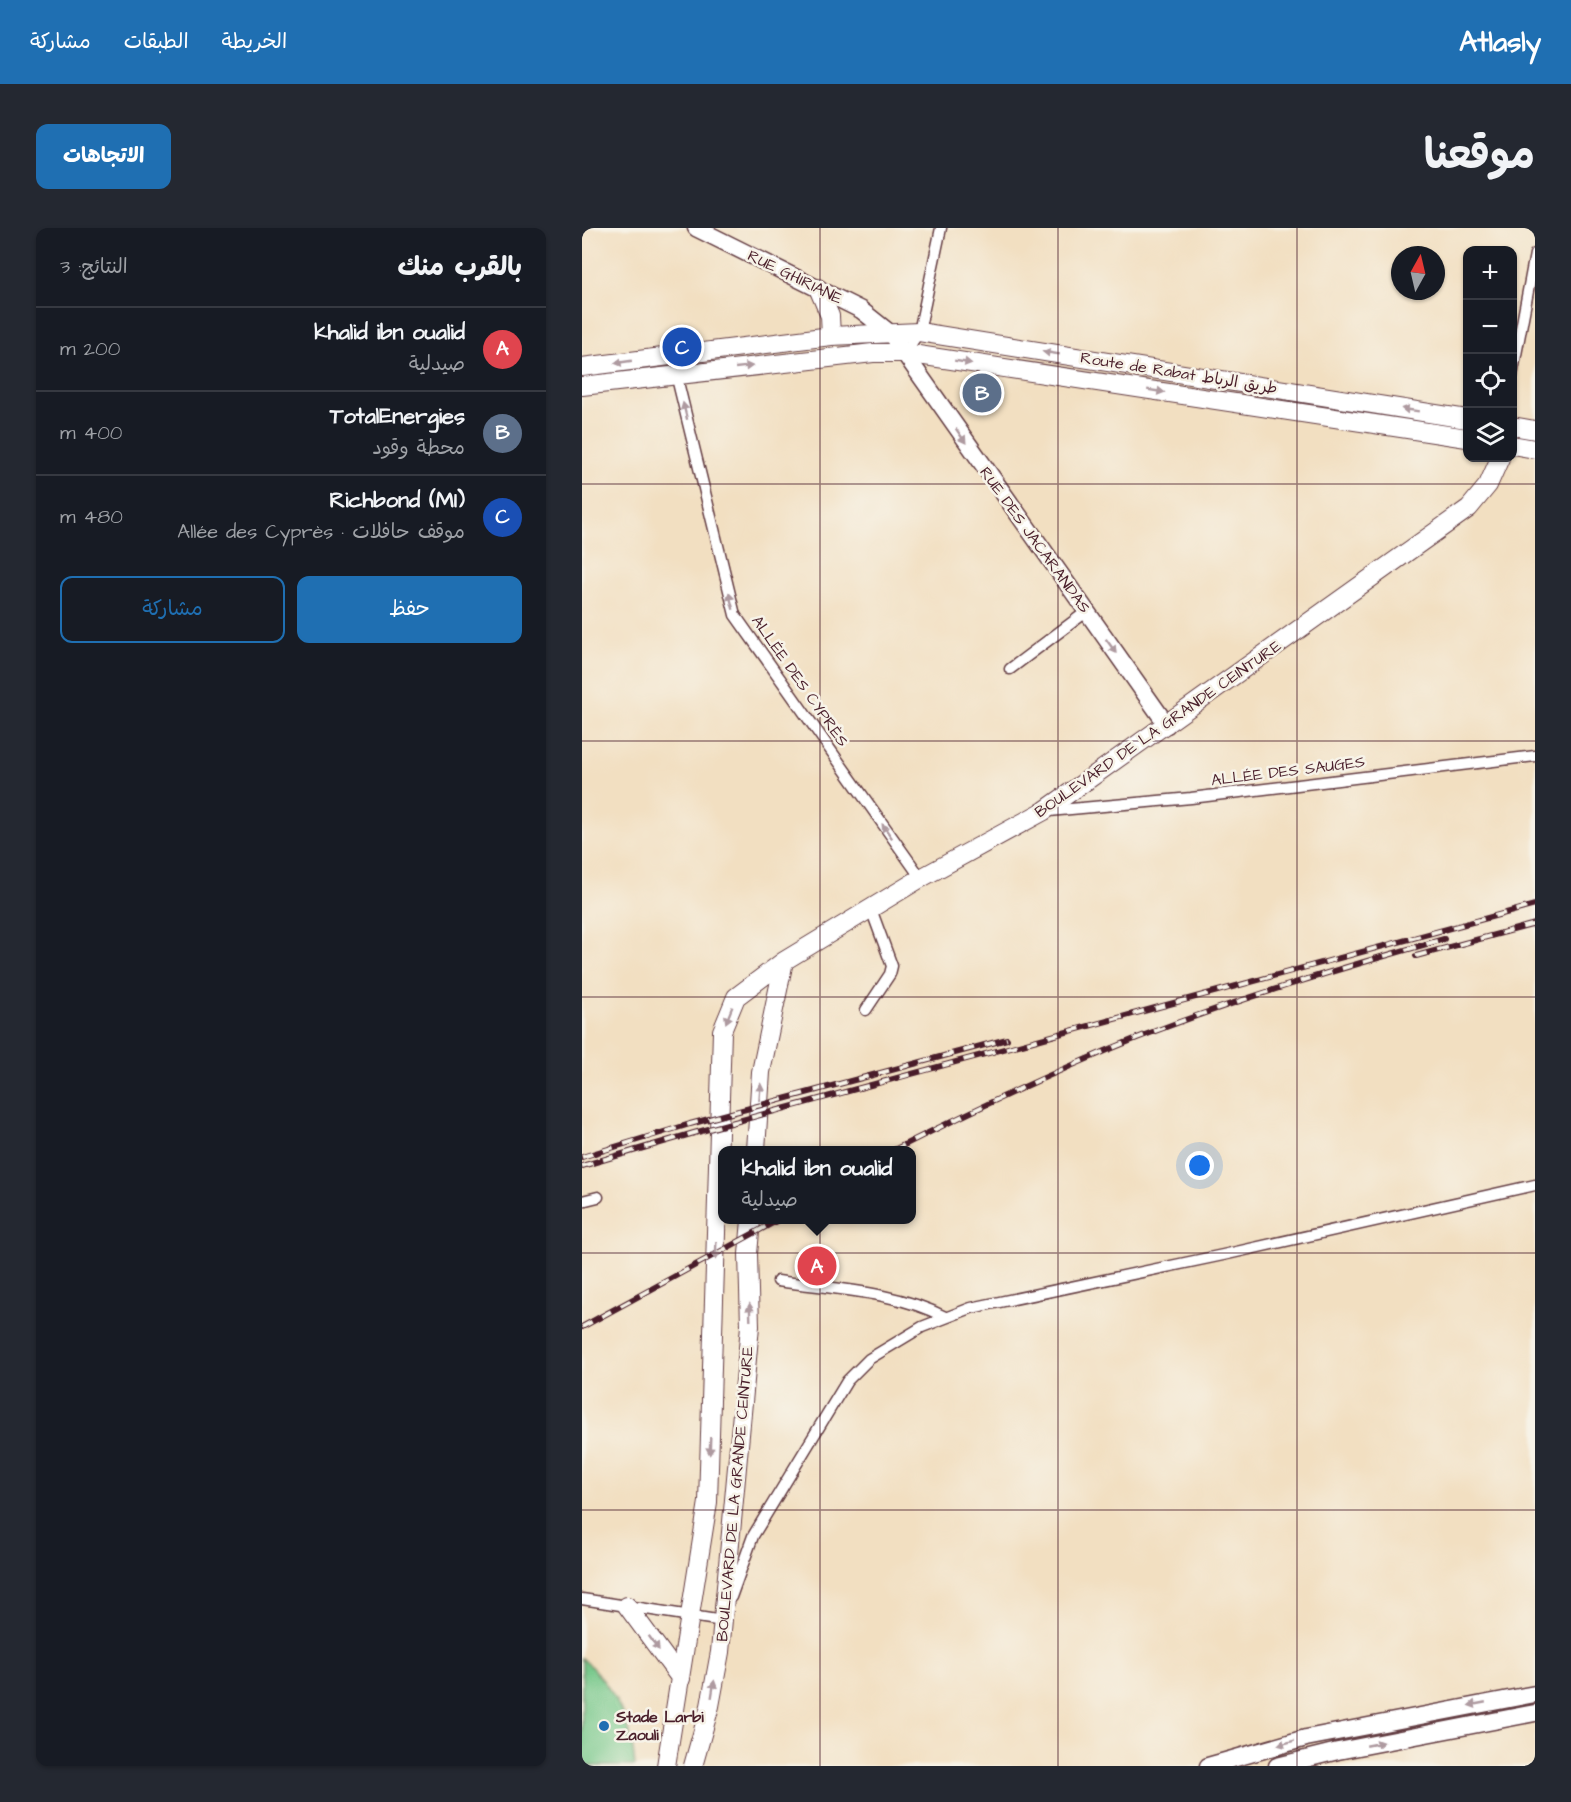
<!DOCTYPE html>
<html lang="ar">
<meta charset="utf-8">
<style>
:root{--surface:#171b24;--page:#242831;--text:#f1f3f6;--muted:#9ea1a6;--line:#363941;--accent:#1f6fb2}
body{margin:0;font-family:"Architects Daughter","Playpen Sans Arabic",sans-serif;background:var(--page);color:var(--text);direction:rtl}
.controls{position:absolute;right:18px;top:18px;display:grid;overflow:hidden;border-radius:12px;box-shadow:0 2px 4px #0004}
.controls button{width:54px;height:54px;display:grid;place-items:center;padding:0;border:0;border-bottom:2px solid var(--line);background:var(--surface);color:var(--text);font:30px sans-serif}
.compass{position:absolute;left:809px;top:18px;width:54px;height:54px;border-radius:50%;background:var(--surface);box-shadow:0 2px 4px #0004;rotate:8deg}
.you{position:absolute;left:618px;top:938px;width:21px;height:21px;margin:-15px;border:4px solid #fff;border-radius:50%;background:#1a73e8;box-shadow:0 0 0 9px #1a73e833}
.badge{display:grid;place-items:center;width:39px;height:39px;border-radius:50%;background:var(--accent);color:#fff;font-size:20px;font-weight:700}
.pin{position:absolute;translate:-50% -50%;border:3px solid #fff;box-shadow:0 2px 6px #0006}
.popup{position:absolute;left:136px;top:918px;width:198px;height:78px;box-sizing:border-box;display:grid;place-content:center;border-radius:12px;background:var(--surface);filter:drop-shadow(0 2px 4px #0005);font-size:20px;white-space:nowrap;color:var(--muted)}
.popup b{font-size:22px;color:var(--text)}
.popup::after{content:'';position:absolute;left:50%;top:100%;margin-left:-12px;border:12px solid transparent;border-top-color:var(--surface)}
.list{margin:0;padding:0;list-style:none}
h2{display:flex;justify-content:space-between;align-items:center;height:78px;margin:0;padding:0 24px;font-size:26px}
h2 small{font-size:20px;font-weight:400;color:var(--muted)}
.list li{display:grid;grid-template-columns:39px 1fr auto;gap:18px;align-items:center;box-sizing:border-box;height:84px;padding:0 24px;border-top:2px solid var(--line)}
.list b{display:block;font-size:22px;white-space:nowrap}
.list p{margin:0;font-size:20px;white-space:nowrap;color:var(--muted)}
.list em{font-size:20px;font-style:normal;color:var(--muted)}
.actions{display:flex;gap:12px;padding:18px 24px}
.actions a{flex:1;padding:14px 0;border:2px solid var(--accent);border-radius:12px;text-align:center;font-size:21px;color:var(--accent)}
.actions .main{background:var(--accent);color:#fff}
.icon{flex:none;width:33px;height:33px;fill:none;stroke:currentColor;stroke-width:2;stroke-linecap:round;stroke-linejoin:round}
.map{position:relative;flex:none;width:953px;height:1538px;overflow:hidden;direction:ltr;border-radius:12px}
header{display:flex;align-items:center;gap:36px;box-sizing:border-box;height:84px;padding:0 30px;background:var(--accent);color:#fff}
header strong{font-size:28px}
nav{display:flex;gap:33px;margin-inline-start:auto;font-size:21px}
.intro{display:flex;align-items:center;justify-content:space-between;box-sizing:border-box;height:144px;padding:0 36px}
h1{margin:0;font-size:42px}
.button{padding:15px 27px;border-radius:12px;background:var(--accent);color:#fff;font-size:21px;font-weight:700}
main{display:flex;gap:36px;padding:0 36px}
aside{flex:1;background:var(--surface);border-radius:12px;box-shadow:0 2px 4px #0004}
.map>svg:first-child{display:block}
.green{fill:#76c88a;stroke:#60745a;stroke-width:1.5}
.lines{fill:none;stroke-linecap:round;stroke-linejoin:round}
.street-casing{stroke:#633c42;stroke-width:13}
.secondary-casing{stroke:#633c42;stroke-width:19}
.primary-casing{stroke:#633c42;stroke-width:20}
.street{stroke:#fff;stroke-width:10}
.secondary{stroke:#fff;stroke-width:16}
.primary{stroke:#fff;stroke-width:18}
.rail-casing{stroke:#4a1f2b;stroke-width:6}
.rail{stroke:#f7f3e8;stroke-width:4;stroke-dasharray:11;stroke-linecap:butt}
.oneway{fill:#ae9aa0}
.grid{fill:none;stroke:#4a1f2b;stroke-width:1.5;stroke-opacity:0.55}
.poi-dot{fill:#1f6fb2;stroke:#f7f3e8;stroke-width:2}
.labels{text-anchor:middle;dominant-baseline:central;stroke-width:5;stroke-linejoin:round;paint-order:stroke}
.street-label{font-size:16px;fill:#4a1f2b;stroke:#f7f3e8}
.poi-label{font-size:16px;font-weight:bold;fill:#4a1f2b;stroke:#f7f3e8;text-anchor:start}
</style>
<header>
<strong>Atlasly</strong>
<nav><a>الخريطة</a><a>الطبقات</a><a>مشاركة</a></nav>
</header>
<div class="intro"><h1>موقعنا</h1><a class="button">الاتجاهات</a></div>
<main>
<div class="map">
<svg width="953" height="1538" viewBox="0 0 953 1538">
<rect width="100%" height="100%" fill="#f7f3e8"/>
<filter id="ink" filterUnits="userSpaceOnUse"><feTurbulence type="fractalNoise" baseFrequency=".0167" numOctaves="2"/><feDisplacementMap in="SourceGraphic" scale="12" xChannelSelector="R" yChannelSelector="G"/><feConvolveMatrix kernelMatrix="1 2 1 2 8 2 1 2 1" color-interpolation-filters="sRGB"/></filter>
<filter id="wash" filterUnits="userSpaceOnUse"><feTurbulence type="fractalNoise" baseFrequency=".008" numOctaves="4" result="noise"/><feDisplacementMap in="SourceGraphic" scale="24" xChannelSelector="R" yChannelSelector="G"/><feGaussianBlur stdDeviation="1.35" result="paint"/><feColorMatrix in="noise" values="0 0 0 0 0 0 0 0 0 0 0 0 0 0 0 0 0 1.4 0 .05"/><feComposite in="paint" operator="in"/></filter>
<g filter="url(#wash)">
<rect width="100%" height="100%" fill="#f2dfc1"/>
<!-- green -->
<path class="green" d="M0,1430C32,1458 50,1496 53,1538H0Z"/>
</g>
<g filter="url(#ink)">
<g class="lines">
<defs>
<path id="street" d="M323,125L337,104L359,0
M94,146L153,387L339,650
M930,148L953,26
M428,441L504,384
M467,583L609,570L953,528
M284,782L308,746L310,738L289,681
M0,973L16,969
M196,1053C251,1061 313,1063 363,1089
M149,1369L171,1308L265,1153L287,1131L340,1099L389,1080L641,1027L953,957
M0,1371L141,1393L142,1390"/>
<path id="secondary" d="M114,0L279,82L308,105L585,497
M626,1538L724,1510L953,1466
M695,1538L756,1523L953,1485"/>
<path id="primary" d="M236,60L248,88L249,108
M0,139L249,108L337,104L885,191
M0,158L291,125H323L885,210
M930,198L953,202
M930,217L953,221
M174,922L179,844L202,733
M45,1378L99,1451
M84,1538L126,1274L140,803L154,769L202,733L339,650L462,583L887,280L906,257L918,230
M111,1538L128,1478L138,1424L168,1098L166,1026L169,992"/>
</defs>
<!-- street casing -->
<use href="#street" class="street-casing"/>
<!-- secondary casing -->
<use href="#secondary" class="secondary-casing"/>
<!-- primary casing -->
<use href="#primary" class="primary-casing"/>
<!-- street -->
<use href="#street" class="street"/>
<!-- secondary -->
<use href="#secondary" class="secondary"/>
<!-- primary -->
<use href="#primary" class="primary"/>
<defs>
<path id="rail" d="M834,728L953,696
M312,922C391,882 473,843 555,810C655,771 759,740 862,711
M0,929L108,896L425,811
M0,938L112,905L953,677
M0,1099L196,992"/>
</defs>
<!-- rail casing -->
<use href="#rail" class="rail-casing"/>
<!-- rail -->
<use href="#rail" class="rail"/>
</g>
<!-- one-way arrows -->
<defs><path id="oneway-solid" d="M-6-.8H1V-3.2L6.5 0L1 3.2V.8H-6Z" transform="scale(1.5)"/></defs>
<g class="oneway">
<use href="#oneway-solid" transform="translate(469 125) rotate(-171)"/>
<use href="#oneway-solid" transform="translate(41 134) rotate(172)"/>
<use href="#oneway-solid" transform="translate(381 134) rotate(9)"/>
<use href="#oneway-solid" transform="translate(162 139) rotate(-6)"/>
<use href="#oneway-solid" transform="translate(574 163) rotate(9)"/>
<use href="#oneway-solid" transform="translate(828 182) rotate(-171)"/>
<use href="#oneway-solid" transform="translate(103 183) rotate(-104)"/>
<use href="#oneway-solid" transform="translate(379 208) rotate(55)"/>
<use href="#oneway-solid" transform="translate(149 373) rotate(-105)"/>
<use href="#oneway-solid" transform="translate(529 418) rotate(54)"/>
<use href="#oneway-solid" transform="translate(305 603) rotate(-125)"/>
<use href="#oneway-solid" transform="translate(147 787) rotate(112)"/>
<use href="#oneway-solid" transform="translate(178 864) rotate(-86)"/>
<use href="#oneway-solid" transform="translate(134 1023) rotate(92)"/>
<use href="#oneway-solid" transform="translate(168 1084) rotate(-92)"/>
<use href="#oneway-solid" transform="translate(128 1218) rotate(92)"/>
<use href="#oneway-solid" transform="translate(72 1415) rotate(54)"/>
<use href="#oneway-solid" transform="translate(131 1461) rotate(-81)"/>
<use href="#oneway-solid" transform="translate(895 1476) rotate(169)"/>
<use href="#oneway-solid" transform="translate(704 1515) rotate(165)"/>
<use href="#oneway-solid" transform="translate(793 1516) rotate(-11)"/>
</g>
</g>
<!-- grid -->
<path class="grid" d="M238,0V1538M476,0V1538M715,0V1538M0,256H953M0,513H953M0,769H953M0,1025H953M0,1282H953"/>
<!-- markers -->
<circle class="poi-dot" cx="22" cy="1498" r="6"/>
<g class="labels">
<!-- street labels -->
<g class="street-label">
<text transform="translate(213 49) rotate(26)">RUE GHIRIANE</text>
<text transform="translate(597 145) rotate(9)">Route de Rabat طريق الرباط</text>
<text transform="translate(453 312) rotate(54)">RUE DES JACARANDAS</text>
<text transform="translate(218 453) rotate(55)">ALLÉE DES CYPRÈS</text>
<text transform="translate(576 501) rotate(-35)">BOULEVARD DE LA GRANDE CEINTURE</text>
<text transform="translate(706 543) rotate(-7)">ALLÉE DES SAUGES</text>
<text transform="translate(153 1266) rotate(-85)">BOULEVARD DE LA GRANDE CEINTURE</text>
</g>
<!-- poi labels -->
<g class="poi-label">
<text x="34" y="1489">Stade Larbi<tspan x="34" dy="18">Zaouli</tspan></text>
</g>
</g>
</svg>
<div class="controls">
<button>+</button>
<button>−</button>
<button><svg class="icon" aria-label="locate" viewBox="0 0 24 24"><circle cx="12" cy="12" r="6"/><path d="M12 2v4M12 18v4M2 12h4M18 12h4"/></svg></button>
<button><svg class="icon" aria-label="layers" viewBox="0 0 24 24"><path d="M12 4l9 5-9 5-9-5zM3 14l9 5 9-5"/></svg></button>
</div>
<svg class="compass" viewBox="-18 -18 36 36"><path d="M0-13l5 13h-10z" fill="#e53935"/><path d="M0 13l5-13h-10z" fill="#9ea1a6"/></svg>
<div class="you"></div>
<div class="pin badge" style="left:235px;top:1038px;background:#e0444e">A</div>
<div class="popup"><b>khalid ibn oualid</b>صيدلية</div>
<div class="pin badge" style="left:400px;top:165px;background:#5c6f8a">B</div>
<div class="pin badge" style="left:100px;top:119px;background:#1a4fb4">C</div>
</div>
<aside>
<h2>بالقرب منك<small>النتائج: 3</small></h2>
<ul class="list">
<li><span class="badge" style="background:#e0444e">A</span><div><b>khalid ibn oualid</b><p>صيدلية</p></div><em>200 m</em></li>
<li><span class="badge" style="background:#5c6f8a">B</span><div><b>TotalEnergies</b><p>محطة وقود</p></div><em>400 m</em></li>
<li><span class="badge" style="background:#1a4fb4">C</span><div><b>Richbond (MI)</b><p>موقف حافلات · Allée des Cyprès</p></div><em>480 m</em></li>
</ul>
<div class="actions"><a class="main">حفظ</a><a>مشاركة</a></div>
</aside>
</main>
